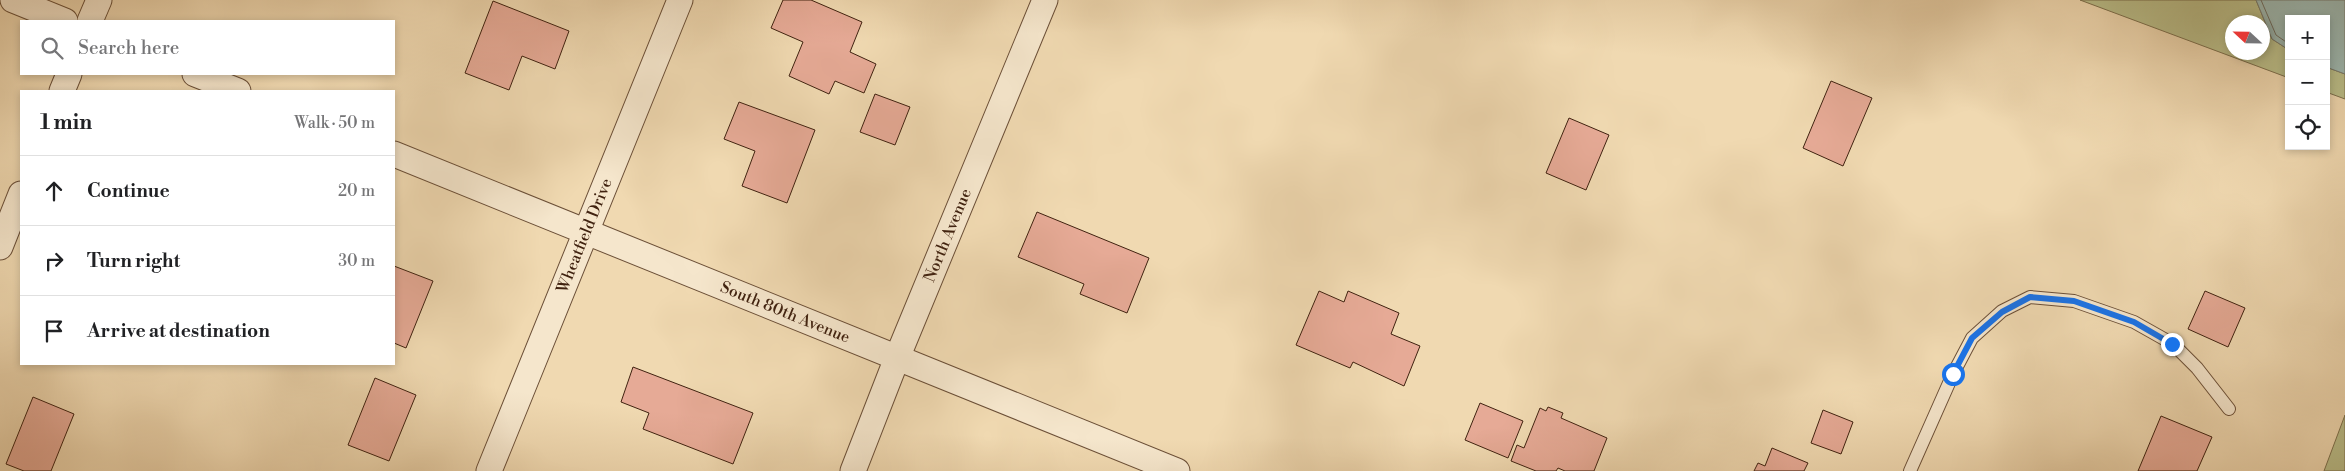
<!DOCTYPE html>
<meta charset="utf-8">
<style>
:root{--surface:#fff;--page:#f2f2f2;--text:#202124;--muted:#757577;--line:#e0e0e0}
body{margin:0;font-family:"Libre Bodoni",serif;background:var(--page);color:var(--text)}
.controls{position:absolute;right:15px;top:15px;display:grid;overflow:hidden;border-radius:0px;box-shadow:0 2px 8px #0003}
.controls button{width:45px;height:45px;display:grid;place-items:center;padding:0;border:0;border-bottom:1px solid var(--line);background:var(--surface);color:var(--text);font:25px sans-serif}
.compass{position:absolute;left:2225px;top:15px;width:45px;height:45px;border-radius:50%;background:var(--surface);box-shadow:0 2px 8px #0003;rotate:292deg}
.stop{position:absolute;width:15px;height:15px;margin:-11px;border:4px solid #1a73e8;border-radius:50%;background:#fff}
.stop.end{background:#1a73e8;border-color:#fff;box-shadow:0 1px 5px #0008}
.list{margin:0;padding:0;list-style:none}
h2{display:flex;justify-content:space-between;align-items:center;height:65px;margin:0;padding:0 20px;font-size:21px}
h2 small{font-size:16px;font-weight:400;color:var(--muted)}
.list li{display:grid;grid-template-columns:32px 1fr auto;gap:15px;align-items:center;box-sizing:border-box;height:70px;padding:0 20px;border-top:1px solid var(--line)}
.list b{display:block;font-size:19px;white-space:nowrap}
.list em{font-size:16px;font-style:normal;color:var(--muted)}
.icon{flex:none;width:28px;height:28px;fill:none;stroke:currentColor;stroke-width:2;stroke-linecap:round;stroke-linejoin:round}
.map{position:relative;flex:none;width:2345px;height:471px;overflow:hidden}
.search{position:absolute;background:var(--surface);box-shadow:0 2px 8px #0003;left:20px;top:20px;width:375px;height:55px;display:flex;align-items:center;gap:12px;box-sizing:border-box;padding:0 18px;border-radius:0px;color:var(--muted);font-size:19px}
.panel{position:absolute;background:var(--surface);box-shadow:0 2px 8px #0003;left:20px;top:90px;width:375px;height:275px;border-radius:0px}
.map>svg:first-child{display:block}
.green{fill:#babf8b;stroke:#7d704e;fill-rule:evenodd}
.water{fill:#9cb9b3;stroke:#777d72}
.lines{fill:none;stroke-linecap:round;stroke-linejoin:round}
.shore{stroke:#6e6e62;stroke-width:1}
.building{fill:#e6aa96;stroke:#402210}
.lane-casing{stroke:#6c5038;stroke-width:14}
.street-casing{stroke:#6c5038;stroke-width:27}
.lane{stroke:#f5e6cc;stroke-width:12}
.street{stroke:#f5e6cc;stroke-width:25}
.route{stroke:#1a73e8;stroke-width:6}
.labels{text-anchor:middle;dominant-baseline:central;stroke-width:4.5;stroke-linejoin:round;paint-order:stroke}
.street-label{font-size:16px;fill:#402210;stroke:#f5e6cc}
</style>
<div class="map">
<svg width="2345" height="471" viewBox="0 0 2345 471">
<rect width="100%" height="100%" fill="#f0d9b1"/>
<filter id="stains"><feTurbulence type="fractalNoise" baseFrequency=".004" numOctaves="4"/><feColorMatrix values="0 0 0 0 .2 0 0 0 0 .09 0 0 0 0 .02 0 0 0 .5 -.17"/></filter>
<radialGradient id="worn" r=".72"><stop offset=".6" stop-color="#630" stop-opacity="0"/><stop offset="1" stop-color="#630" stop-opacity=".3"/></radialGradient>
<!-- green -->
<path class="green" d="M2080,0H2256L2272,39L2289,50V78ZM2232,22H2262V52H2232Z
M2326,67L2345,74V99L2326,92Z
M2345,415V471H2324Z"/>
<!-- water -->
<path class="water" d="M2256,0H2345V74L2326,67V19H2289V50L2272,39Z"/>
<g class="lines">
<!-- shore -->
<path class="shore" d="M2261,0L2276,35L2289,44"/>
</g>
<!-- building -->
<path class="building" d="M783,0H811L862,22L850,52L876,64L864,93L835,81L829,94L789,76L803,42L771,28Z
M493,1L569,31L555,69L522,56L509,90L465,73Z
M1831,81L1872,98L1843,166L1803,148Z
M875,94L910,107L895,145L860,132Z
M739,102L815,130L787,203L742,186L755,151L724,139Z
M1569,118L1609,135L1586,190L1546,173Z
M1037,212L1149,258L1127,313L1080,294L1084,284L1018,257Z
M394,266L433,281L406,348L394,343Z
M1319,291L1344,302L1348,291L1399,313L1391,334L1420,346L1404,386L1353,362L1350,368L1296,345Z
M2205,291L2245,308L2228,347L2188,329Z
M633,367L753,413L733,464L643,429L649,413L621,402Z
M375,378L416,395L389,461L348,445Z
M33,397L74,414L51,471H24L6,464Z
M1480,403L1523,421L1508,458L1465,440Z
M1548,407L1563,413L1561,418L1607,438L1594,471H1565L1558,468L1556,471H1536L1511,461L1517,445L1524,448L1540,408L1546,411Z
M1823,410L1853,422L1841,454L1811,443Z
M2161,416L2212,437L2197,471H2138Z
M1772,448L1808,463L1804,471H1754L1758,463L1765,466Z"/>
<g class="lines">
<defs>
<path id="lane" d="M1910,471L1953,374L1972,338L2002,311L2030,297L2074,301L2134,322L2173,344L2197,368L2229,409"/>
<g id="street">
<path d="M13,0L65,21"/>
<path d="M90,21L99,0"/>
<path d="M195,74L238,91"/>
<path d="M62,91L69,74"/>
<path id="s1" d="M394,154L1177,471"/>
<path d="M0,247L21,194"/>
<path id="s2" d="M489,471L680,0"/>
<path id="s3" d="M853,471L897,358L1045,0"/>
</g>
</defs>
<!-- lane casing -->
<use href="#lane" class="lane-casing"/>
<!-- street casing -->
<use href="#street" class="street-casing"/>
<!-- lane -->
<use href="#lane" class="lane"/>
<!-- street -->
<use href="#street" class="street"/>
</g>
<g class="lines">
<!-- route -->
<path class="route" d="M1953,374L1972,338L2002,312L2030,297L2074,301L2134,322L2172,344"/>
</g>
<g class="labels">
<!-- street labels -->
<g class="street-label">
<text stroke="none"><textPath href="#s2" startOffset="254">Wheatfield Drive</textPath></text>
<text stroke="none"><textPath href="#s3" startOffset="254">North Avenue</textPath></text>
<text stroke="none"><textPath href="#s1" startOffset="422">South 80th Avenue</textPath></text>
</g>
</g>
<rect width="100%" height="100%" filter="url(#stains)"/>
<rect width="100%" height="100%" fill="url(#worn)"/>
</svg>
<div class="controls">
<button>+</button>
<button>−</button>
<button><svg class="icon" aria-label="locate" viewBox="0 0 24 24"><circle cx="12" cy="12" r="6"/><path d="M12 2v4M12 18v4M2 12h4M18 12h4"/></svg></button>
</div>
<svg class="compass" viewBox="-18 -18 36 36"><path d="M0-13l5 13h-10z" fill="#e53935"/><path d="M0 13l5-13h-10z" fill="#757577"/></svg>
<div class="stop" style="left:1953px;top:374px"></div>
<div class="stop end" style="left:2172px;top:344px"></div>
<div class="search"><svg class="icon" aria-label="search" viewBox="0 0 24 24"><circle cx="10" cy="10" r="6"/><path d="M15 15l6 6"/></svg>Search here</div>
<section class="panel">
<h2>1 min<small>Walk · 50 m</small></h2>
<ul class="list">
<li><svg class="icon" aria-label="ahead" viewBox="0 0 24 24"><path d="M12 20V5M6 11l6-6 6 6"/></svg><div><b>Continue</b></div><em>20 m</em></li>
<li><svg class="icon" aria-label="right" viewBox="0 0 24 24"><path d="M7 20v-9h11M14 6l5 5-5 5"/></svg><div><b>Turn right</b></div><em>30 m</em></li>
<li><svg class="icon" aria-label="arrive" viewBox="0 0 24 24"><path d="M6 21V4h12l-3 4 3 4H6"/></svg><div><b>Arrive at destination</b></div></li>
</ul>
</section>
</div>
